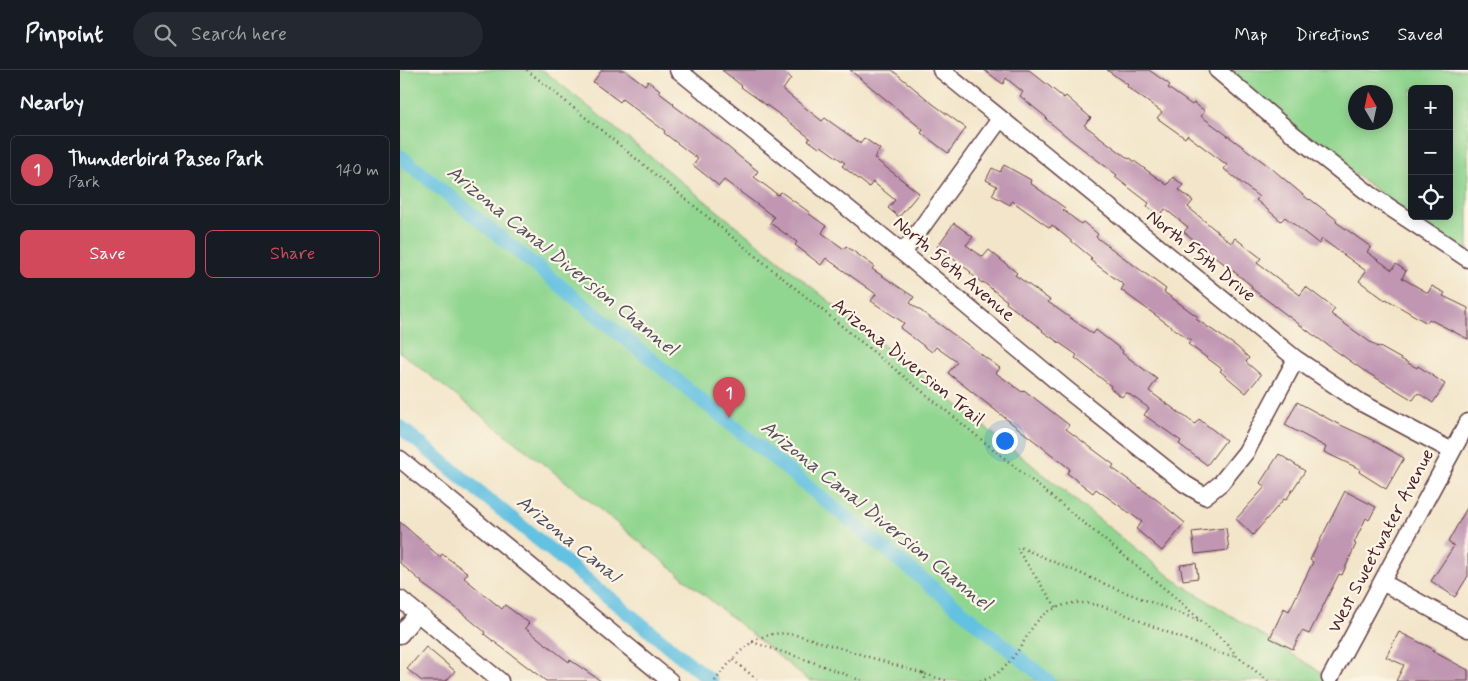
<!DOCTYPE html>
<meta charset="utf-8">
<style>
:root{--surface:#171b24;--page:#242831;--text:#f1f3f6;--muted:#9ea1a6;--line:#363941;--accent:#d1495b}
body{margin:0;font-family:Mynerve,sans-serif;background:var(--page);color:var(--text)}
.controls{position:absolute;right:15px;top:15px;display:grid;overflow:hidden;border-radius:8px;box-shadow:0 2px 12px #0003}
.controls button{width:45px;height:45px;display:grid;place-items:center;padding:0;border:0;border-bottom:1px solid var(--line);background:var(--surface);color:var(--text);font:25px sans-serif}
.compass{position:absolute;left:948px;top:15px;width:45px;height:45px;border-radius:50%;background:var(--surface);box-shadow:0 2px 12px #0003;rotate:351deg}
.you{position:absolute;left:604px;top:370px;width:18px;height:18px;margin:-12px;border:4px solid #fff;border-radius:50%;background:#1a73e8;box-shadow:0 0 0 8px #1a73e833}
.badge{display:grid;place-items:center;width:32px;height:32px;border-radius:50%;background:var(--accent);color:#fff;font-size:16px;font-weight:700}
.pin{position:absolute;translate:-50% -41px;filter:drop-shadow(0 1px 2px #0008)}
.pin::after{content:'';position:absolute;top:26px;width:18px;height:15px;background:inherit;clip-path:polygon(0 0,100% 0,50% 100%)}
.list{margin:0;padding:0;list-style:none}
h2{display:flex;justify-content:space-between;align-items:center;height:65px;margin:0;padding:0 20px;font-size:21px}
h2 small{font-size:16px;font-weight:400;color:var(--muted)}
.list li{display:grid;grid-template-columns:32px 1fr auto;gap:15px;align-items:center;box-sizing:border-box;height:70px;margin:0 10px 10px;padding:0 10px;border:1px solid var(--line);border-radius:8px}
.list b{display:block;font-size:19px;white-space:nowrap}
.list p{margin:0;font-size:16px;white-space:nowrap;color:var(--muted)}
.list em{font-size:16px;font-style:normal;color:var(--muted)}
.actions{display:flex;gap:10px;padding:15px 20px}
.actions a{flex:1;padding:11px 0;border:1px solid var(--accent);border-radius:8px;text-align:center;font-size:18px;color:var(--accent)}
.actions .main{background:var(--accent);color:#fff}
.icon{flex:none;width:28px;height:28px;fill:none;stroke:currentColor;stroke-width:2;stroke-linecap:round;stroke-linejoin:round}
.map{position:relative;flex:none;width:1068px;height:611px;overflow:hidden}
header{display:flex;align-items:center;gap:30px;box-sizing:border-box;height:70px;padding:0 25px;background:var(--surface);border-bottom:1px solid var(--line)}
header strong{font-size:24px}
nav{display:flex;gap:28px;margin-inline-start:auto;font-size:18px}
.search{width:350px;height:45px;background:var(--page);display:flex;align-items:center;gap:12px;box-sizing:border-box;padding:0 18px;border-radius:28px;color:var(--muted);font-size:19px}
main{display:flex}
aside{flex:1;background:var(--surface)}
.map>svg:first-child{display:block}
.green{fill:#91d690;stroke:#6e7a5e;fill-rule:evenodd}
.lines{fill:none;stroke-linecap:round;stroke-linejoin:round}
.canal{stroke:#63c1e1;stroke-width:14}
.building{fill:#c096b2}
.minor-casing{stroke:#633d43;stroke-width:19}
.path{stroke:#633d43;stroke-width:2.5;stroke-dasharray:1 4;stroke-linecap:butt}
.minor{stroke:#fff;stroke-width:16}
.labels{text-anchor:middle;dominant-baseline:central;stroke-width:4.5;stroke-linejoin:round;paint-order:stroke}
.street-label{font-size:19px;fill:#4a1f2b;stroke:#fcf5e5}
.water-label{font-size:20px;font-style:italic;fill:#525062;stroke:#fcf5e5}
</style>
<header>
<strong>Pinpoint</strong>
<div class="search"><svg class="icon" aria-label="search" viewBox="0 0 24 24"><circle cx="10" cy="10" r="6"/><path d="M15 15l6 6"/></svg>Search here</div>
<nav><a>Map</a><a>Directions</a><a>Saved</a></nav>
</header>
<main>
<aside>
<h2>Nearby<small></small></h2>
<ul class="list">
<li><span class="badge">1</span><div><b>Thunderbird Paseo Park</b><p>Park</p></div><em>140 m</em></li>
</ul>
<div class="actions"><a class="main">Save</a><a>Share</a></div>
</aside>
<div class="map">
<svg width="1068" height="611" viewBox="0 0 1068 611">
<rect width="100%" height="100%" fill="#fcf5e5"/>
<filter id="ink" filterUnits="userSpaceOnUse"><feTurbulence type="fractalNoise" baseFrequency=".02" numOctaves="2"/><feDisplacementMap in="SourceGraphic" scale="10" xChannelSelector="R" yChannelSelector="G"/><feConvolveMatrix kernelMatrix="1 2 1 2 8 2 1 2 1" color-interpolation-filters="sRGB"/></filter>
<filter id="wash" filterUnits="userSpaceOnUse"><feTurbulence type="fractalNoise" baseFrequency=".0096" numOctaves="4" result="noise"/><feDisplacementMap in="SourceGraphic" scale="20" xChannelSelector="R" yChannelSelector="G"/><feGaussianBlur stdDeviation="1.12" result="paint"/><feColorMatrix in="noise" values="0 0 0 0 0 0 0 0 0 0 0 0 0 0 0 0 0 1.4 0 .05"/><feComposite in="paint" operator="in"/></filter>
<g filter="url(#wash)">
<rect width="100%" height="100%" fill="#f2e5c9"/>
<!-- green -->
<path class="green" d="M0,0H143L773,509L930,608L936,611H409L169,414L0,282Z
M817,0H1068V189ZM1012,19H1049V146H1012ZM956,22H986V52H956Z"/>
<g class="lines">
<!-- canal -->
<path class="canal" d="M0,86L648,611
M0,357L311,611"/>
</g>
<g id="blocks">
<!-- building -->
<path class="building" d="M202,0H225L245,15L248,11L260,20L258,22L274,34L273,35L315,66L341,88L358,101L354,107L378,125L381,122L409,142L408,143L426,156L422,163L444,179L446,176L474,196L472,199L514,227L510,233L600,298L596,303L622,322L624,320L669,355L666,359L714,395L712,398L757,430L785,453L762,481L736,459L742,452L696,419L693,423L667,403L670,399L548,303L557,292L536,277L532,282L500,258L504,253L471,231L476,224L426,188L421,195L395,175L397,172L370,153L374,147L324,110L319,116L293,95L298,89L264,63L265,61L222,29L220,32L193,12Z
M322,0H381L391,8L383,20L422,51L425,48L460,73L464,68L480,79L474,88L519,123L499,147L488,138L495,130L473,112L469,117L442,96L445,93L421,76L419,78L408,70L410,68L376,42L341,17L342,16Z
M450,0H492L533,34L566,58L548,83L521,63L523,60Z
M584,0H629L664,28L666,26L691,48L684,55L729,89L730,88L767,115L773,107L783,115L779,120L793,131L788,137L831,173L835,168L861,188L857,193L900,225L906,217L935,239L931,244L977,277L978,276L1017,298L1018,296L1045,314L1033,333L1018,323L1013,330L963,300L912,264L851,218L852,216L784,162L788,157L765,139L760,146L747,136L749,133L715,107L717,105L671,70L646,49L647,48L620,26L623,22L606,8L603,14Z
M707,0H749L770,15L768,18L792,35L794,33L805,41L801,46L870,97L909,130L910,129L937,150L936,152L971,177L967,182L992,200L996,194L1006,201L1002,208L1028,223L1032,216L1045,223L1043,226L1068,238V269L1029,249L1027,253L986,229L985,230L959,211L966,201L922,169L919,174L885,147L881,151L856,130L859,127L824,99L827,95L787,65L785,68L757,48L762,42L727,17L728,15Z
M604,95L631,110L630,113L665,138L663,140L681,154L683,152L698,164L696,167L766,219L764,222L798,247L796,249L836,276L849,288L846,292L861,305L846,323L820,301L822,299L788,274L791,271L721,220L724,215L690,190L692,188L652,155L650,158L612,131L610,135L592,125L597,116L586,110L592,98L600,102Z
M554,153L573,167L566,175L583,187L589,180L617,203L615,205L650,230L648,232L693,264L696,260L723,281L722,283L757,309L749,321L795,354L799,349L826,370L807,395L779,374L781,371L744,345L749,338L726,322L722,327L710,318L711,316L675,288L677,285L642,261L643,260L606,233L607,231L583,212L582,213L570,203L571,202L537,177Z
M897,332L936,353L969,368L1004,388L986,419L959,402L960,399L924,382L926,377L885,355Z
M879,384L905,401L886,430L884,429L853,465L836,449L865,417L860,413Z
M945,421L976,437L969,450L966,448L954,473L956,474L942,505L939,504L909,564L902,561L893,579L870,568L884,538L889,541L913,492L910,490Z
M1068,436V506L1055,527L1031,511L1054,476L1048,472Z
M0,452L40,487L42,484L68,503L64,508L102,539L105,535L129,553L125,558L169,592L170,590L201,611H146L84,564L85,562L56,538L21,513L22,512L0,493Z
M826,458L829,480L795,484L792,462Z
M796,493L798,508L783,510L780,495Z
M999,562L1033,579L1032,581L1068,600V611H996L1004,595L986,587Z
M26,577L55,601L46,611H22L7,599Z"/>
</g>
</g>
<g filter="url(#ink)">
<use href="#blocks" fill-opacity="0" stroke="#633d43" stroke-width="1"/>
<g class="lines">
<defs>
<path id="minor" d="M278,0L503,183L666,319L785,414L805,426L821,413L846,382L896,289
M541,0L896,289L960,332L1052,381
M817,0L894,65L971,125L1068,189
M503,183L600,49
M0,389L270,611
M982,512L1068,559
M0,529L100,611
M0,565L17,544
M930,608L1068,352"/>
</defs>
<!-- minor casing -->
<use href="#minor" class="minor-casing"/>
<!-- path -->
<path class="path" d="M127,0L770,523L827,574L837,586L868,611
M656,537L617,479L620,477L714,518L800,551
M352,572L410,591L462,611
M333,590L359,611
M523,603L526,611
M315,611C329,593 346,570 369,565C379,562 390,564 401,566L547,611
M580,611C606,605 619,579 632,558C641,544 657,535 674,533C701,531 730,547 754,557C777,566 799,575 822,584L835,586"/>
<!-- minor -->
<use href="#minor" class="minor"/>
</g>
</g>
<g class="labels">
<!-- street labels -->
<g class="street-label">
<text transform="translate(801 186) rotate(39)">North 55th Drive</text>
<text transform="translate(554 199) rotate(40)">North 56th Avenue</text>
<text transform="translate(508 292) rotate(39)">Arizona Diversion Trail</text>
<text transform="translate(981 471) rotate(-62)">West Sweetwater Avenue</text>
</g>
<!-- water labels -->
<g class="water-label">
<text transform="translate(162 191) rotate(39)">Arizona Canal Diversion Channel</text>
<text transform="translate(476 446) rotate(39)">Arizona Canal Diversion Channel</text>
<text transform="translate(168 469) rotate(39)">Arizona Canal</text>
</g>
</g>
</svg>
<div class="controls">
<button>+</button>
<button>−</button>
<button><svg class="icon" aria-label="locate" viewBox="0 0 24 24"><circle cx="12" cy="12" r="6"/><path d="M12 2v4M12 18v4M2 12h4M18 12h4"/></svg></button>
</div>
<svg class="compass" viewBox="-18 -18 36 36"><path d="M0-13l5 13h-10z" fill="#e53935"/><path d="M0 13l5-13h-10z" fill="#9ea1a6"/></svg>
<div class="you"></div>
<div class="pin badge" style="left:329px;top:348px">1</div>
</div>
</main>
